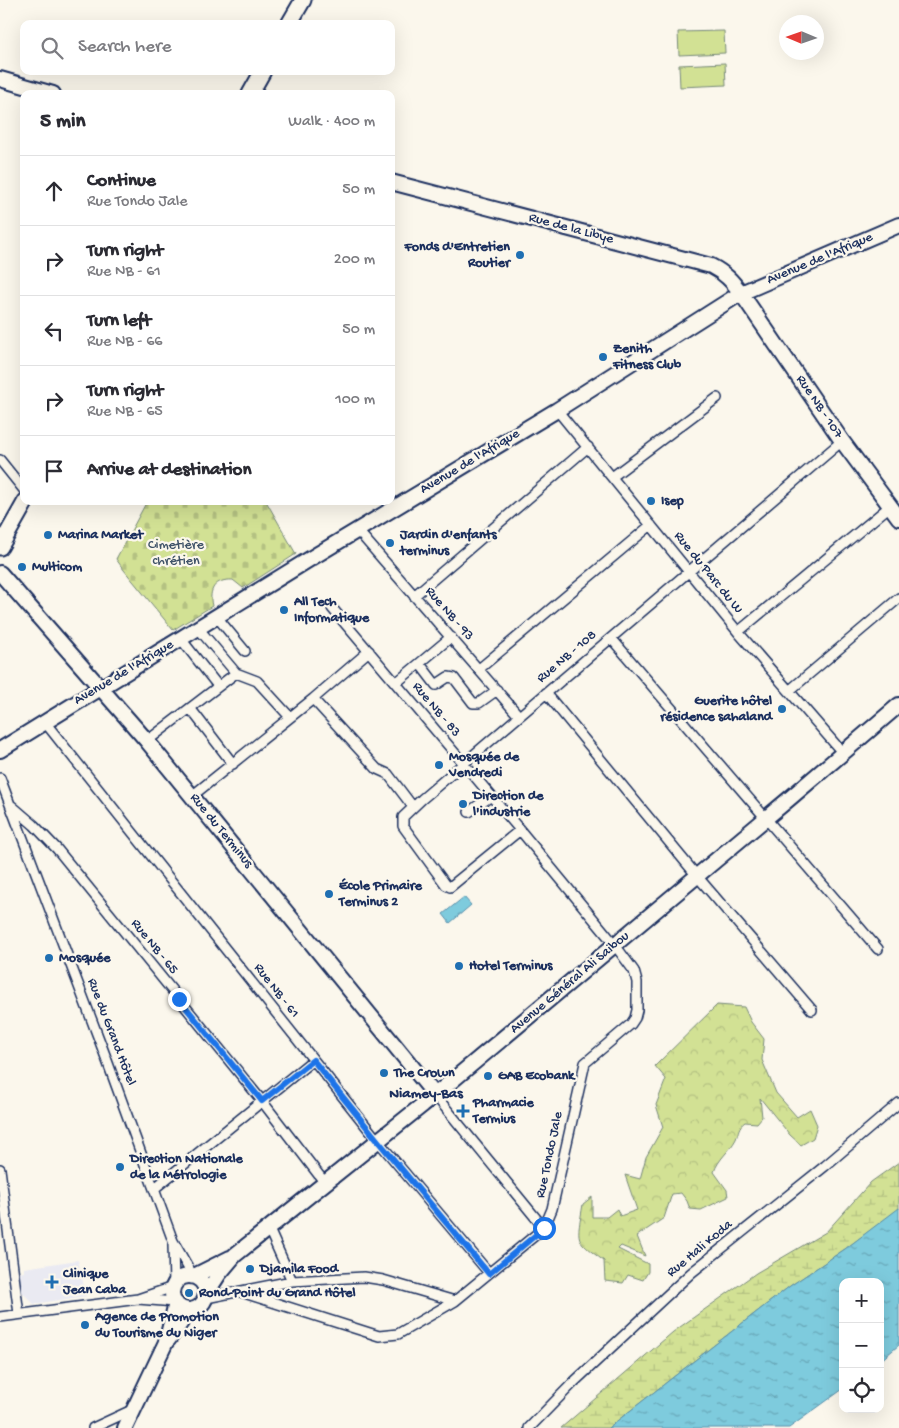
<!DOCTYPE html>
<meta charset="utf-8">
<style>
:root{--surface:#fff;--page:#f7f7f7;--text:#2b2b33;--muted:#7c7c81;--line:#e1e1e2}
body{margin:0;font-family:"Gochi Hand",sans-serif;background:var(--page);color:var(--text)}
.controls{position:absolute;right:15px;bottom:15px;display:grid;overflow:hidden;border-radius:10px;box-shadow:0 5px 20px #0002}
.controls button{width:45px;height:45px;display:grid;place-items:center;padding:0;border:0;border-bottom:1px solid var(--line);background:var(--surface);color:var(--text);font:25px sans-serif}
.compass{position:absolute;left:779px;top:15px;width:45px;height:45px;border-radius:50%;background:var(--surface);box-shadow:0 5px 20px #0002;rotate:272deg}
.stop{position:absolute;width:15px;height:15px;margin:-11px;border:4px solid #1a73e8;border-radius:50%;background:#fff}
.stop.end{background:#1a73e8;border-color:#fff;box-shadow:0 1px 5px #0008}
.list{margin:0;padding:0;list-style:none}
h2{display:flex;justify-content:space-between;align-items:center;height:65px;margin:0;padding:0 20px;font-size:21px}
h2 small{font-size:16px;font-weight:400;color:var(--muted)}
.list li{display:grid;grid-template-columns:32px 1fr auto;gap:15px;align-items:center;box-sizing:border-box;height:70px;padding:0 20px;border-top:1px solid var(--line)}
.list b{display:block;font-size:19px;white-space:nowrap}
.list p{margin:0;font-size:16px;white-space:nowrap;color:var(--muted)}
.list em{font-size:16px;font-style:normal;color:var(--muted)}
.icon{flex:none;width:28px;height:28px;fill:none;stroke:currentColor;stroke-width:2;stroke-linecap:round;stroke-linejoin:round}
.map{position:relative;flex:none;width:899px;height:1428px;overflow:hidden}
.search{position:absolute;background:var(--surface);box-shadow:0 5px 20px #0002;left:20px;top:20px;width:375px;height:55px;display:flex;align-items:center;gap:12px;box-sizing:border-box;padding:0 18px;border-radius:10px;color:var(--muted);font-size:19px}
.panel{position:absolute;background:var(--surface);box-shadow:0 5px 20px #0002;left:20px;top:90px;width:375px;height:415px;border-radius:10px}
.map>svg:first-child{display:block}
.built{fill:#eaeaf2}
.grass{fill:#d2e194;stroke:#768879}
.forest{fill:url(#forest-crowns);stroke:#768879}
.wetland{fill:url(#wetland-marsh);stroke:#768879}
.cemetery{fill:url(#cemetery-stones);stroke:#768879}
.water{fill:url(#water-ripples);stroke:#568daa}
.lines{fill:none;stroke-linecap:round;stroke-linejoin:round}
.street-casing{stroke:#1b2f5e;stroke-width:12}
.secondary-casing{stroke:#1b2f5e;stroke-width:18}
.primary-casing{stroke:#1b2f5e;stroke-width:19}
.street{stroke:#fbf7ec;stroke-width:9}
.secondary{stroke:#fbf7ec;stroke-width:14}
.primary{stroke:#fbf7ec;stroke-width:15}
.route{stroke:#1a73e8;stroke-width:6}
.poi-dot{fill:#1f6fb2;stroke:#fbf7ec;stroke-width:2}
.labels{text-anchor:middle;dominant-baseline:central;stroke-width:4.5;stroke-linejoin:round;paint-order:stroke}
.street-label{font-size:14px;fill:#1b2f5e;stroke:#fbf7ec}
.poi-label{font-size:14px;font-weight:bold;fill:#1b2f5e;stroke:#fbf7ec;text-anchor:start}
.park-label{font-size:14px;fill:#405369;stroke:#fbf7ec}
.neighbourhood-label{font-size:15px;font-weight:bold;fill:#1b2f5e;stroke:#fbf7ec}
</style>
<div class="map">
<svg width="899" height="1428" viewBox="0 0 899 1428">
<defs>
<pattern id="forest-crowns" width="20" height="18" patternUnits="userSpaceOnUse" patternTransform="scale(1.25)"><rect width="20" height="18" fill="#d2e194"/><path d="M2 6a3 3 0 1 1 6 0M12 15a3 3 0 1 1 6 0" fill="none" stroke="#b4c182"/></pattern>
<pattern id="wetland-marsh" width="20" height="14" patternUnits="userSpaceOnUse" patternTransform="scale(1.25)"><rect width="20" height="14" fill="#d2e194"/><path d="M1 5h8M5 5V1M11 12h8M15 12V8" fill="none" stroke="#b4c182"/></pattern>
<pattern id="cemetery-stones" width="16" height="16" patternUnits="userSpaceOnUse" patternTransform="scale(1.25)"><rect width="16" height="16" fill="#d2e194"/><path d="M2 7V4a2 2 0 0 1 4 0v3zM10 15v-3a2 2 0 0 1 4 0v3z" fill="#b4c182"/></pattern>
<pattern id="water-ripples" width="26" height="14" patternUnits="userSpaceOnUse" patternTransform="scale(1.25)"><rect width="26" height="14" fill="#7ecbdd"/><path d="M2 4q2-2 4 0t4 0M15 11q2-2 4 0t4 0" fill="none" stroke="#66a5b6"/></pattern>
</defs>
<rect width="100%" height="100%" fill="#fbf7ec"/>
<filter id="ink" filterUnits="userSpaceOnUse"><feTurbulence type="fractalNoise" baseFrequency=".02" numOctaves="2"/><feDisplacementMap in="SourceGraphic" scale="10" xChannelSelector="R" yChannelSelector="G"/><feConvolveMatrix kernelMatrix="1 2 1 2 8 2 1 2 1" color-interpolation-filters="sRGB"/></filter>
<g filter="url(#ink)">
<!-- built -->
<path class="built" d="M78,1260L86,1296L34,1304L21,1291L19,1273L24,1272V1268Z"/>
<!-- grass -->
<path class="grass" d="M724,31L725,53L679,55L678,32Z
M725,63L726,85L680,87L679,65Z"/>
<!-- forest -->
<path class="forest" d="M717,1005L744,1007L751,1022L764,1039L762,1060L776,1093L797,1117L810,1109L817,1125L813,1138L801,1145L790,1135L760,1098L762,1117L757,1123L745,1122C738,1127 739,1131 736,1139C730,1151 718,1159 714,1172L727,1190L728,1197L701,1210L690,1209L687,1201L681,1193L672,1194L664,1218L637,1236L645,1256L621,1246L618,1249L648,1264V1272L643,1280L628,1275L623,1283L605,1281L604,1261C573,1238 577,1242 583,1204L592,1197V1217H607L617,1209L620,1216L637,1210L625,1175L640,1179L646,1157L663,1127L656,1105L666,1079L655,1066Z"/>
<!-- wetland -->
<path class="wetland" d="M899,1162V1209L845,1249L790,1286L608,1428H561L673,1332L756,1273L826,1232L871,1182Z"/>
<!-- cemetery -->
<path class="cemetery" d="M147,501H266L296,554L243,588L233,580C215,579 208,589 212,606L173,630L124,570L116,559Z"/>
<!-- water -->
<path class="water" d="M464,897L471,905L450,923L443,914Z
M899,1208V1345L880,1361V1282H843V1389L789,1428H608L790,1286L845,1249Z"/>
<g class="lines">
<defs>
<path id="street" d="M557,410L738,632L842,752
M0,460L24,490
M612,477L717,398
M358,531L519,716
M414,596L588,447
M217,617L245,651
M198,628L236,673
M738,632L890,506
M611,638L878,949
M181,639L218,686
M420,664L436,685L448,677L454,678L473,703H479L497,690
M479,669L651,525
M236,673L257,681L289,716
M396,683L451,637
M789,691L899,598
M546,693L697,876L812,1010
M313,699L377,769L388,774L413,807
M190,708L233,764
M44,721L378,1141L489,1273
M147,741L236,673
M0,778L105,1055L173,1241L193,1276
M192,796L313,699L369,651
M12,806L34,825L57,849L262,1101L325,1183
M469,812L491,796
M520,830L450,887L446,885L403,826V817L422,799L842,441
M435,1095L544,1228
M0,1169L19,1314
M155,1188L313,1060
M268,1227L292,1281
M173,1244L174,1285
M241,1292L379,1336L398,1334L455,1301L544,1228L552,1209L585,1063L631,1024L635,1018L637,1010V982L634,971L615,945L520,830L332,608
M206,1298L292,1281L364,1277L383,1280L455,1301
M138,1299L173,1287
M0,1317L138,1299L175,1302
M93,1428L134,1409
M529,1428L574,1382L691,1273L825,1166L899,1103"/>
<path id="secondary" d="M0,79L53,94
M391,182L711,266C725,273 732,281 741,293L842,441L899,518
M0,573L147,741L435,1095
M0,750L313,557L557,410L741,293L899,225
M194,1276L230,1258
M172 1293a17 17 0 1 1 34 0a17 17 0 1 1-34 0Z
M206,1294L219,1274L235,1255L435,1095L789,799L899,705
M168,1340L190,1310
M125,1428L166,1342L176,1303"/>
<path id="primary" d="M289,24L303,0
M250,94L263,71
M0,547L26,501"/>
</defs>
<!-- street casing -->
<use href="#street" class="street-casing"/>
<!-- secondary casing -->
<use href="#secondary" class="secondary-casing"/>
<!-- primary casing -->
<use href="#primary" class="primary-casing"/>
<!-- street -->
<use href="#street" class="street"/>
<!-- secondary -->
<use href="#secondary" class="secondary"/>
<!-- primary -->
<use href="#primary" class="primary"/>
</g>
</g>
<g class="lines" filter="url(#ink)">
<!-- route -->
<path class="route" d="M179,999L262,1101L313,1060L378,1141L489,1274L544,1228"/>
</g>
<!-- markers -->
<g class="poi-dot">
<circle cx="520" cy="255" r="5"/>
<circle cx="603" cy="357" r="5"/>
<circle cx="651" cy="501" r="5"/>
<circle cx="48" cy="535" r="5"/>
<circle cx="390" cy="543" r="5"/>
<circle cx="22" cy="567" r="5"/>
<circle cx="284" cy="610" r="5"/>
<circle cx="782" cy="709" r="5"/>
<circle cx="439" cy="765" r="5"/>
<circle cx="463" cy="804" r="5"/>
<circle cx="329" cy="894" r="5"/>
<circle cx="49" cy="958" r="5"/>
<circle cx="459" cy="966" r="5"/>
<circle cx="384" cy="1073" r="5"/>
<circle cx="488" cy="1076" r="5"/>
<path d="M460.5 1103.5h5v5h5v5h-5v5h-5v-5h-5v-5h5z"/>
<circle cx="120" cy="1167" r="5"/>
<circle cx="250" cy="1269" r="5"/>
<path d="M49.5 1274.5h5v5h5v5h-5v5h-5v-5h-5v-5h5z"/>
<circle cx="189" cy="1293" r="5"/>
<circle cx="85" cy="1325" r="5"/>
</g>
<g class="labels">
<!-- street labels -->
<g class="street-label">
<text transform="translate(571 229) rotate(15)">Rue de la Libye</text>
<text transform="translate(820 259) rotate(-23)">Avenue de l'Afrique</text>
<text transform="translate(819 407) rotate(56)">Rue NB - 107</text>
<text transform="translate(470 462) rotate(-31)">Avenue de l'Afrique</text>
<text transform="translate(708 573) rotate(51)">Rue du Parc du W</text>
<text transform="translate(449 614) rotate(49)">Rue NB - 93</text>
<text transform="translate(567 657) rotate(-40)">Rue NB - 108</text>
<text transform="translate(124 673) rotate(-31)">Avenue de l'Afrique</text>
<text transform="translate(436 710) rotate(50)">Rue NB - 83</text>
<text transform="translate(221 831) rotate(51)">Rue du Terminus</text>
<text transform="translate(154 947) rotate(51)">Rue NB - 65</text>
<text transform="translate(570 983) rotate(-40)">Avenue Général Ali Saibou</text>
<text transform="translate(276 991) rotate(52)">Rue NB - 61</text>
<text transform="translate(111 1032) rotate(69)">Rue du Grand Hôtel</text>
<text transform="translate(550 1155) rotate(-78)">Rue Tondo Jale</text>
<text transform="translate(700 1249) rotate(-40)">Rue Hali Koda</text>
</g>
<!-- poi labels -->
<g class="poi-label">
<text x="510" y="247" text-anchor="end">Fonds d'Entretien<tspan x="510" dy="16">Routier</tspan></text>
<text x="613" y="349">Zenith<tspan x="613" dy="16">Fitness Club</tspan></text>
<text x="661" y="501">Isep</text>
<text x="58" y="535">Marina Market</text>
<text x="400" y="535">Jardin d'enfants<tspan x="400" dy="16">terminus</tspan></text>
<text x="32" y="567">Multicom</text>
<text x="294" y="602">All Tech<tspan x="294" dy="16">Informatique</tspan></text>
<text x="772" y="701" text-anchor="end">Guerite hôtel<tspan x="772" dy="16">résidence sahaland</tspan></text>
<text x="449" y="757">Mosquée de<tspan x="449" dy="16">Vendredi</tspan></text>
<text x="473" y="796">Direction de<tspan x="473" dy="16">l'industrie</tspan></text>
<text x="339" y="886">École Primaire<tspan x="339" dy="16">Terminus 2</tspan></text>
<text x="59" y="958">Mosquée</text>
<text x="469" y="966">Hotel Terminus</text>
<text x="394" y="1073">The Crown</text>
<text x="498" y="1076">GAB Ecobank</text>
<text x="473" y="1103">Pharmacie<tspan x="473" dy="16">Termius</tspan></text>
<text x="130" y="1159">Direction Nationale<tspan x="130" dy="16">de la Métrologie</tspan></text>
<text x="260" y="1269">Djamila Food</text>
<text x="63" y="1274">Clinique<tspan x="63" dy="16">Jean Caba</tspan></text>
<text x="199" y="1293">Rond-Point du Grand Hôtel</text>
<text x="95" y="1317">Agence de Promotion<tspan x="95" dy="16">du Tourisme du Niger</tspan></text>
</g>
<!-- park labels -->
<g class="park-label">
<text x="176" y="545">Cimetière<tspan x="176" dy="16">chrétien</tspan></text>
</g>
<!-- neighbourhood labels -->
<g class="neighbourhood-label">
<text x="426" y="1094">Niamey-Bas</text>
</g>
</g>
</svg>
<div class="controls">
<button>+</button>
<button>−</button>
<button><svg class="icon" aria-label="locate" viewBox="0 0 24 24"><circle cx="12" cy="12" r="6"/><path d="M12 2v4M12 18v4M2 12h4M18 12h4"/></svg></button>
</div>
<svg class="compass" viewBox="-18 -18 36 36"><path d="M0-13l5 13h-10z" fill="#e53935"/><path d="M0 13l5-13h-10z" fill="#7c7c81"/></svg>
<div class="stop" style="left:544px;top:1228px"></div>
<div class="stop end" style="left:179px;top:999px"></div>
<div class="search"><svg class="icon" aria-label="search" viewBox="0 0 24 24"><circle cx="10" cy="10" r="6"/><path d="M15 15l6 6"/></svg>Search here</div>
<section class="panel">
<h2>5 min<small>Walk · 400 m</small></h2>
<ul class="list">
<li><svg class="icon" aria-label="ahead" viewBox="0 0 24 24"><path d="M12 20V5M6 11l6-6 6 6"/></svg><div><b>Continue</b><p>Rue Tondo Jale</p></div><em>50 m</em></li>
<li><svg class="icon" aria-label="right" viewBox="0 0 24 24"><path d="M7 20v-9h11M14 6l5 5-5 5"/></svg><div><b>Turn right</b><p>Rue NB - 61</p></div><em>200 m</em></li>
<li><svg class="icon" aria-label="left" viewBox="0 0 24 24"><path d="M17 20v-9H6M10 6l-5 5 5 5"/></svg><div><b>Turn left</b><p>Rue NB - 66</p></div><em>50 m</em></li>
<li><svg class="icon" aria-label="right" viewBox="0 0 24 24"><path d="M7 20v-9h11M14 6l5 5-5 5"/></svg><div><b>Turn right</b><p>Rue NB - 65</p></div><em>100 m</em></li>
<li><svg class="icon" aria-label="arrive" viewBox="0 0 24 24"><path d="M6 21V4h12l-3 4 3 4H6"/></svg><div><b>Arrive at destination</b></div></li>
</ul>
</section>
</div>
